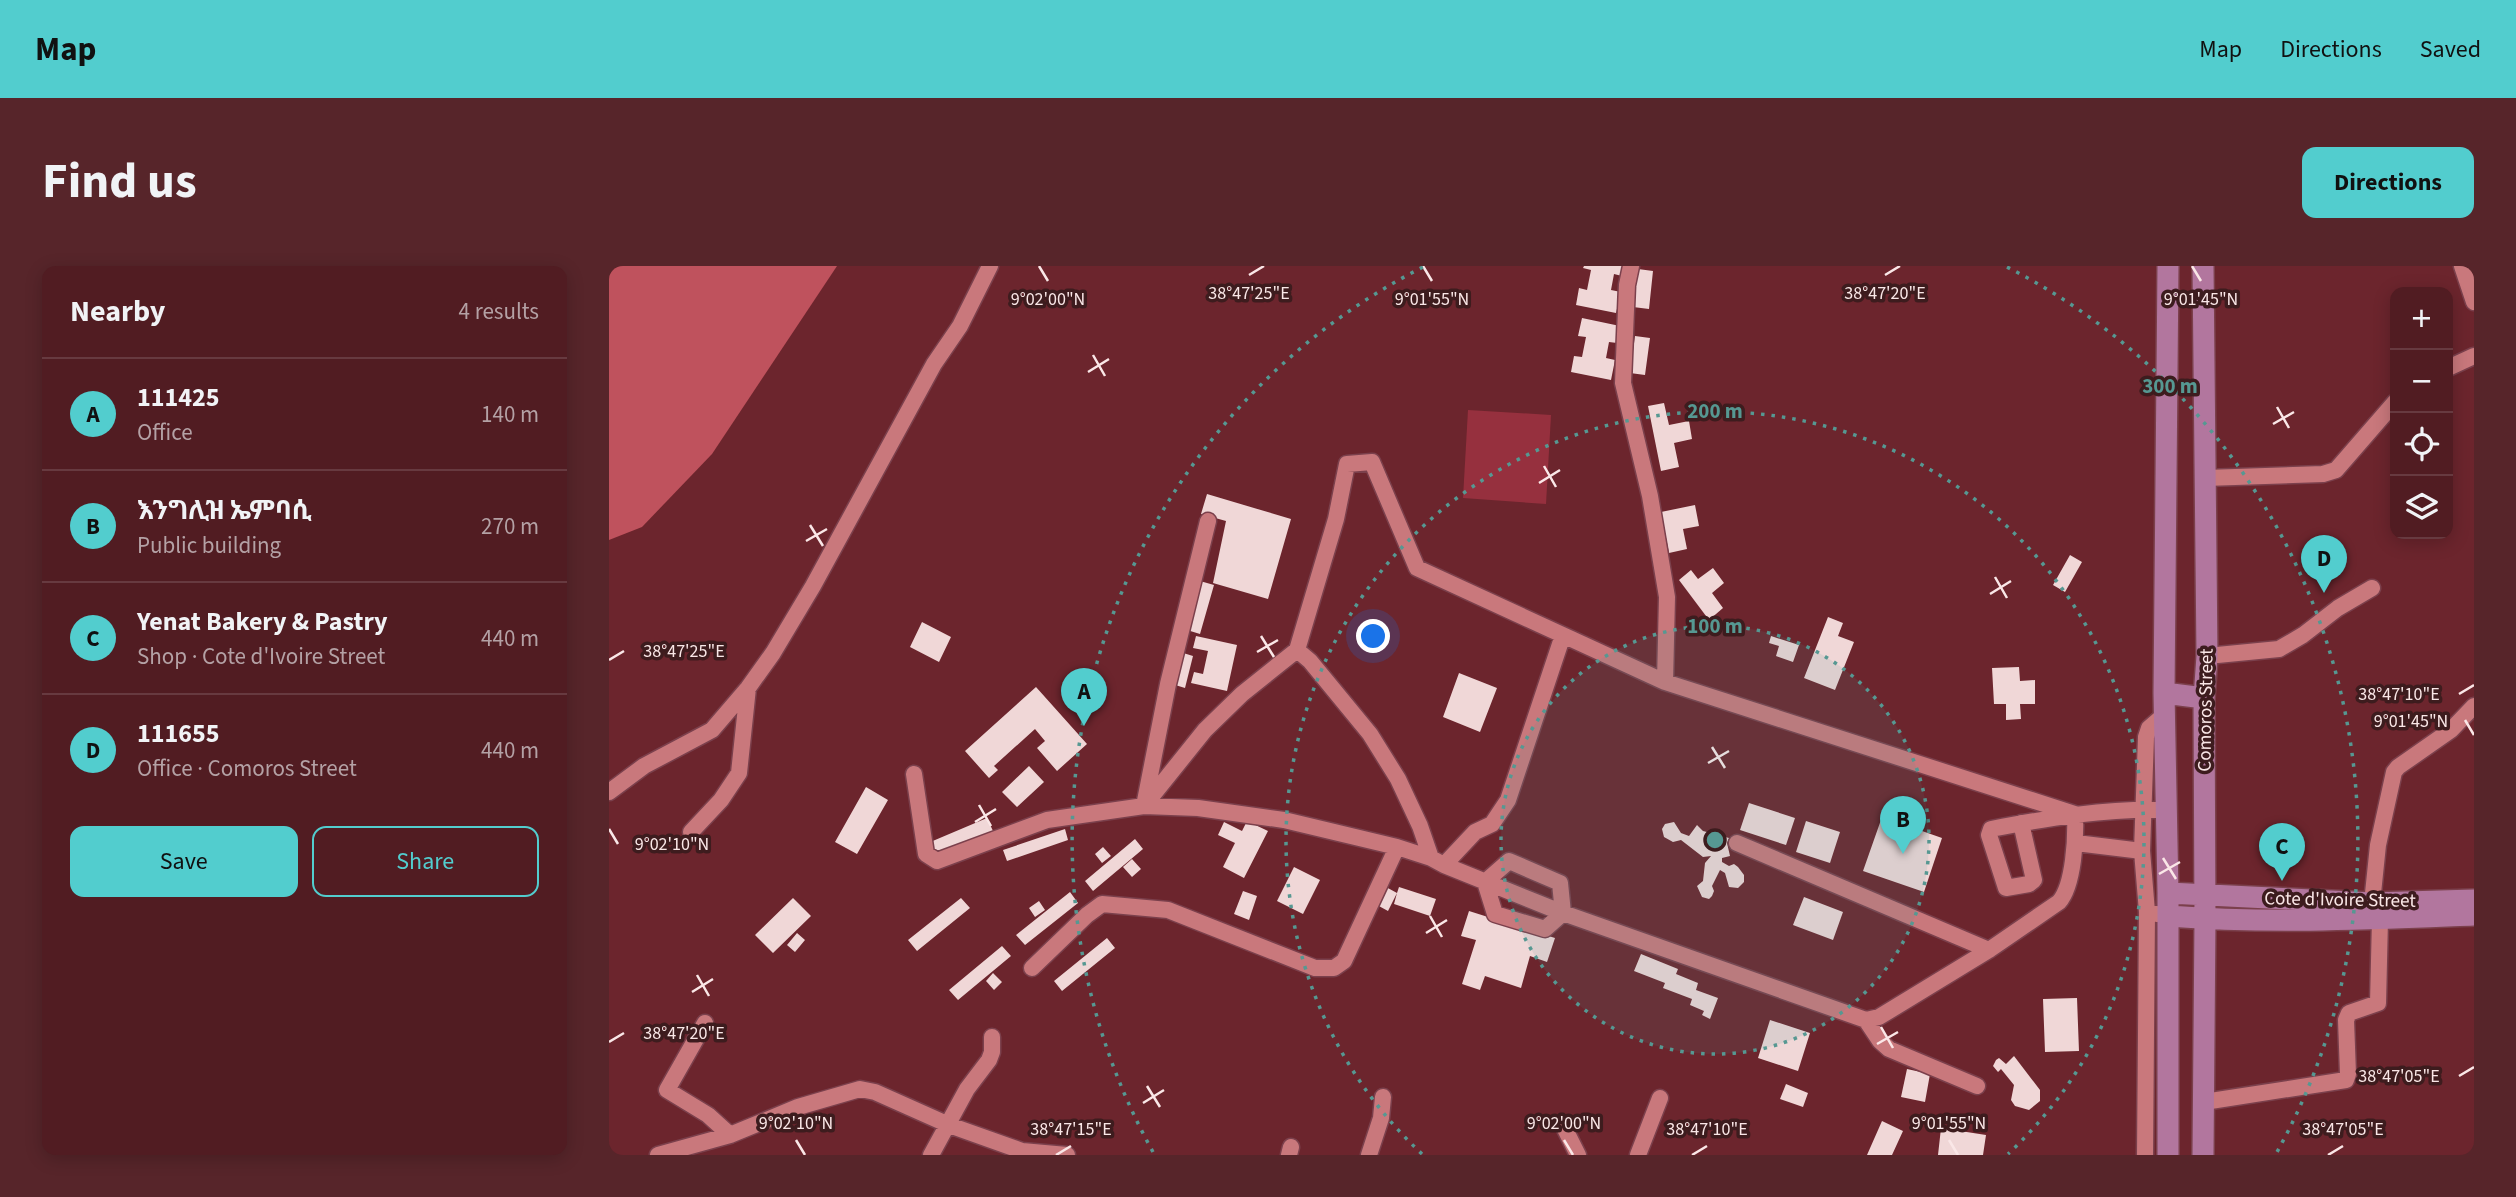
<!DOCTYPE html>
<meta charset="utf-8">
<style>
:root{--surface:#511c22;--page:#57252a;--text:#f1f3f6;--muted:#b4a1a5;--line:#673a40;--accent:#52cdce}
body{margin:0;font-family:"Source Sans 3","Noto Sans Ethiopic",sans-serif;background:var(--page);color:var(--text)}
.controls{position:absolute;right:21px;top:21px;display:grid;overflow:hidden;border-radius:14px;box-shadow:0 4px 18px #0003}
.controls button{width:63px;height:63px;display:grid;place-items:center;padding:0;border:0;border-bottom:2px solid var(--line);background:var(--surface);color:var(--text);font:35px sans-serif}
.you{position:absolute;left:765px;top:371px;width:24px;height:24px;margin:-18px;border:5px solid #fff;border-radius:50%;background:#1a73e8;box-shadow:0 0 0 10px #1a73e833}
.badge{display:grid;place-items:center;width:46px;height:46px;border-radius:50%;background:var(--accent);color:#111;font-size:23px;font-weight:700}
.pin{position:absolute;translate:-50% -58px;filter:drop-shadow(0 2px 4px #0008)}
.pin::after{content:'';position:absolute;top:37px;width:24px;height:21px;background:inherit;clip-path:polygon(0 0,100% 0,50% 100%)}
.list{margin:0;padding:0;list-style:none}
h2{display:flex;justify-content:space-between;align-items:center;height:91px;margin:0;padding:0 28px;font-size:30px}
h2 small{font-size:23px;font-weight:400;color:var(--muted)}
.list li{display:grid;grid-template-columns:46px 1fr auto;gap:21px;align-items:center;box-sizing:border-box;height:112px;padding:0 28px;border-top:2px solid var(--line)}
.list b{display:block;font-size:26px;white-space:nowrap}
.list p{margin:0;font-size:23px;white-space:nowrap;color:var(--muted)}
.list em{font-size:23px;font-style:normal;color:var(--muted)}
.actions{display:flex;gap:14px;padding:21px 28px}
.actions a{flex:1;padding:16px 0;border:2px solid var(--accent);border-radius:14px;text-align:center;font-size:24px;color:var(--accent)}
.actions .main{background:var(--accent);color:#111}
.icon{flex:none;width:38px;height:38px;fill:none;stroke:currentColor;stroke-width:2;stroke-linecap:round;stroke-linejoin:round}
.map{position:relative;flex:none;width:1865px;height:889px;overflow:hidden;border-radius:14px}
header{display:flex;align-items:center;gap:42px;box-sizing:border-box;height:98px;padding:0 35px;background:var(--accent);color:#111}
header strong{font-size:33px}
nav{display:flex;gap:38px;margin-inline-start:auto;font-size:24px}
.intro{display:flex;align-items:center;justify-content:space-between;box-sizing:border-box;height:168px;padding:0 42px}
h1{margin:0;font-size:49px}
.button{padding:18px 32px;border-radius:14px;background:var(--accent);color:#111;font-size:24px;font-weight:700}
main{display:flex;gap:42px;padding:0 42px}
aside{flex:1;background:var(--surface);border-radius:14px;box-shadow:0 4px 18px #0003}
.map>svg:first-child{display:block}
.green{fill:#96303e}
.forest{fill:#bf525d}
.building{fill:#f0d7d7}
.lines{fill:none;stroke-linecap:round;stroke-linejoin:round}
.minor-casing{stroke:#7b404c;stroke-width:19}
.major-casing{stroke:#7b404c;stroke-width:24}
.minor{stroke:#c9787c;stroke-width:16}
.major{stroke:#b2769e;stroke-width:21}
.ticks{fill:none;stroke:#fae7e7;stroke-width:2.5}
.ring{fill:none;stroke:#569892;stroke-width:3.5;stroke-dasharray:3.5 7}
.labels{text-anchor:middle;dominant-baseline:central;stroke-width:7;stroke-linejoin:round;paint-order:stroke}
.street-label{font-size:19px;fill:#fae7e7;stroke:#3d1c1e}
.ticks-label{font-size:18px;text-anchor:middle;fill:#fae7e7;stroke:#3d1c1e;stroke-width:7;stroke-linejoin:round;paint-order:stroke}
.centre{fill:#569892;stroke:#3d1c1e;stroke-width:3.5}
.ring-label{font-size:21px;text-anchor:middle;font-weight:bold;fill:#569892;stroke:#3d1c1e;stroke-width:7;stroke-linejoin:round;paint-order:stroke}
</style>
<header>
<strong>Map</strong>
<nav><a>Map</a><a>Directions</a><a>Saved</a></nav>
</header>
<div class="intro"><h1>Find us</h1><a class="button">Directions</a></div>
<main>
<aside>
<h2>Nearby<small>4 results</small></h2>
<ul class="list">
<li><span class="badge">A</span><div><b>111425</b><p>Office</p></div><em>140 m</em></li>
<li><span class="badge">B</span><div><b>እንግሊዝ ኤምባሲ</b><p>Public building</p></div><em>270 m</em></li>
<li><span class="badge">C</span><div><b>Yenat Bakery &amp; Pastry</b><p>Shop · Cote d'Ivoire Street</p></div><em>440 m</em></li>
<li><span class="badge">D</span><div><b>111655</b><p>Office · Comoros Street</p></div><em>440 m</em></li>
</ul>
<div class="actions"><a class="main">Save</a><a>Share</a></div>
</aside>
<div class="map">
<svg width="1865" height="889" viewBox="0 0 1865 889">
<rect width="100%" height="100%" fill="#6c252d"/>
<!-- green -->
<path class="green" d="M859,144L942,149L937,238L854,232Z"/>
<!-- forest -->
<path class="forest" d="M0,0H228L103,188L33,261L0,274Z"/>
<!-- building -->
<path class="building" d="M975,0H1015L1013,10L1005,8L1002,24L1012,26L1007,47L967,39L970,22L978,24L982,4L974,2Z
M1029,3L1044,5L1040,43L1024,41Z
M973,52L1011,60L1008,77L1000,76L997,92L1006,94L1002,114L962,106L965,90L973,91L977,71L969,70Z
M1026,70L1041,72L1036,109L1021,107Z
M1055,137L1060,159L1080,155L1083,173L1065,177L1070,201L1052,205L1039,140Z
M598,228L682,253L659,333L604,317L617,255L592,248Z
M1086,239L1090,260L1074,263L1078,283L1060,287L1052,246Z
M1461,289L1473,296L1456,326L1444,319Z
M1104,302L1115,317L1103,327L1114,342L1100,354L1070,314L1082,304L1089,313Z
M591,315L605,319L591,368L578,364Z
M1219,351L1234,357L1229,370L1245,376L1226,424L1195,412Z
M313,356L342,371L330,396L301,381Z
M587,370L628,379L618,425L582,417L585,406L594,408L599,385L584,382Z
M1162,370L1190,379L1184,396L1167,390L1170,380L1160,377Z
M571,386L584,390L576,422L563,418Z
M1410,401L1411,415L1426,414V438H1411L1412,453L1397,454V438H1385L1383,402Z
M850,407L888,422L871,466L834,451Z
M427,421L478,478L448,505L428,482L436,475L426,463L385,500L389,504L380,512L356,485Z
M420,500L435,516L408,541L393,526Z
M257,521L279,534L248,588L226,576Z
M1140,537L1186,552L1177,579L1131,564Z
M1273,551L1333,572L1315,626L1254,605Z
M378,552L384,565L324,590L319,577Z
M638,555L659,565L635,612L614,601L626,577L609,569L615,556L633,565Z
M1197,555L1231,566L1221,597L1187,586Z
M1065,556L1072,567L1080,570L1088,559L1094,565L1120,572L1118,577L1121,590L1113,592V596L1120,600L1125,598L1129,601L1135,609V616L1129,622L1120,621L1116,607L1111,604L1103,620L1105,625L1103,630L1100,633L1093,631L1088,620L1094,615L1096,597L1102,590L1094,591L1072,574L1064,576L1055,571L1053,563L1056,558Z
M456,563L459,574L398,595L394,584Z
M526,573L534,583L484,625L476,615Z
M494,581L502,590L493,597L486,588Z
M523,593L532,603L523,611L514,601Z
M685,601L711,614L694,648L668,635Z
M777,621L788,627L790,621L827,633L821,650L785,638L788,627L779,645L768,639Z
M634,625L648,630L640,654L625,648Z
M461,626L469,637L416,679L407,669Z
M1195,631L1234,646L1224,674L1184,659Z
M184,632L202,650L164,687L146,669Z
M352,632L361,642L308,685L299,674Z
M430,635L436,644L426,651L420,642Z
M860,645L946,672L938,696L921,690L912,722L876,710L871,724L853,718L867,674L852,670Z
M188,667L196,674L186,686L178,679Z
M498,672L506,682L453,725L445,715Z
M393,680L402,690L349,734L340,724Z
M1032,688L1069,703L1067,708L1089,717L1087,724L1109,732L1101,753L1093,749L1095,745L1081,739L1083,733L1054,722L1056,717L1025,705Z
M384,707L393,716L385,724L377,715Z
M1468,732L1470,785L1436,786L1434,733Z
M1161,754L1201,767L1189,805L1149,792Z
M1405,790L1431,824V835L1420,844L1406,840L1402,834L1405,819L1392,803L1389,806L1384,800L1387,794L1390,792L1397,798Z
M1298,803L1321,808L1316,836L1292,831Z
M1177,818L1199,827L1194,841L1171,833Z
M1273,855L1294,865L1283,889H1258Z
M1332,862L1377,869L1374,889H1329Z"/>
<g class="lines">
<defs>
<path id="minor" d="M1022,0L1018,19L1014,117L1041,230L1058,331L1056,416
M1853,0L1865,36
M1839,102L1865,90
M763,196L808,302L1056,416L1466,548C1467,571 1465,619 1450,636L1380,684L1270,751L1257,754L954,647L835,599L822,592L811,560L789,513L761,468L701,395L688,384L727,253L738,198Z
M1596,212L1714,208L1727,204L1786,136
M599,255L559,418L535,540L596,464L633,428L688,384
M1598,390L1670,383L1694,369L1729,342L1763,322
M305,508L317,588L328,595L438,554L535,540L589,542L675,554L788,581L822,592
M0,526L35,500L103,464L139,422L164,387L204,320L325,98L351,60L381,0
M1412,557L1425,614L1420,618L1397,622L1380,569L1382,563C1439,552 1498,542 1557,544
M82,566L112,534L130,507L139,422
M1128,577L1380,684
M1467,577L1533,585L1538,646L1548,648
M1533,585L1537,471L1540,462L1555,449
M900,595L951,617L954,647L936,663L886,648L876,616Z
M835,599L866,566L883,558L899,534L954,369
M1763,637L1769,579L1785,506L1789,501L1842,464L1865,440
M423,702L478,649L493,638L559,644L706,702H725L735,695L788,581
M1257,754L1271,775L1280,783L1368,820
M96,757L58,824L99,849L121,869
M1595,836L1737,814L1739,808L1737,754L1740,747L1769,737L1771,653
M956,863L969,889
M49,889L121,869L189,841L251,823L266,826L340,859L413,885L458,889
M322,889L358,823L380,794L383,786V771
M680,889L682,881
M760,889L772,852L774,831
M1029,889L1051,832
M1536,889L1538,646"/>
<path id="major" d="M1594,0L1598,390L1595,432L1596,653L1594,889
M1555,427L1595,432
M1559,627L1763,637L1865,634
M1559,650C1660,658 1763,653 1865,649
M1559,889V627L1555,427L1559,0"/>
</defs>
<!-- minor casing -->
<use href="#minor" class="minor-casing"/>
<!-- major casing -->
<use href="#major" class="major-casing"/>
<!-- minor -->
<use href="#minor" class="minor"/>
<!-- major -->
<use href="#major" class="major"/>
</g>
<!-- ticks -->
<path class="ticks" d="M430,0L439,15M814,0L823,15M1583,0L1592,15M640,9L655,0M1276,9L1291,0M484,89L496,110M479,106L500,93M1668,141L1680,162M1664,158L1685,146M935,200L947,221M930,217L951,204M201,259L214,280M197,275L218,263M1386,311L1398,332M1381,328L1402,315M652,370L665,391M648,386L669,374M0,394L15,385M1850,428L1865,419M1856,454L1865,469M1103,481L1116,502M1099,497L1120,485M370,539L382,560M366,556L387,543M0,563L9,578M1554,592L1567,613M1550,608L1571,596M821,650L833,671M817,667L838,654M88,709L100,730M83,726L104,713M1272,761L1284,782M0,776L15,767M1268,778L1289,766M1850,810L1865,801M538,820L551,841M534,837L555,824M187,874L196,889M955,874L964,889M1340,874L1349,889M447,889L462,880M1083,889L1098,880M1719,889L1734,880"/>
<!-- distance rings -->
<circle cx="1106" cy="574" r="214" fill="#569892" fill-opacity=".12"/>
<g class="ring">
<circle cx="1106" cy="574" r="214"/>
<path d="M813 888A429 429 0 1 1 1399 888"/>
<path d="M544 886A643 643 0 0 1 814 1M1398 1A643 643 0 0 1 1668 886"/>
</g>
<g class="labels">
<!-- street labels -->
<g class="street-label">
<text transform="translate(1597 444) rotate(-89)">Comoros Street</text>
<text transform="translate(1731 634) rotate(1)">Cote d'Ivoire Street</text>
</g>
</g>
<g class="ticks-label">
<text x="640" y="33">38°47'25"E</text>
<text x="1276" y="33">38°47'20"E</text>
<text x="439" y="39">9°02'00"N</text>
<text x="823" y="39">9°01'55"N</text>
<text x="1592" y="39">9°01'45"N</text>
<text x="75" y="391">38°47'25"E</text>
<text x="1790" y="434">38°47'10"E</text>
<text x="1802" y="461">9°01'45"N</text>
<text x="63" y="584">9°02'10"N</text>
<text x="75" y="773">38°47'20"E</text>
<text x="1790" y="816">38°47'05"E</text>
<text x="187" y="863">9°02'10"N</text>
<text x="955" y="863">9°02'00"N</text>
<text x="1340" y="863">9°01'55"N</text>
<text x="462" y="869">38°47'15"E</text>
<text x="1098" y="869">38°47'10"E</text>
<text x="1734" y="869">38°47'05"E</text>
</g>
<circle cx="1106" cy="574" r="10" class="centre"/>
<g class="ring-label">
<text x="1561" y="127">300 m</text>
<text x="1106" y="152">200 m</text>
<text x="1106" y="367">100 m</text>
</g>
</svg>
<div class="controls">
<button>+</button>
<button>−</button>
<button><svg class="icon" aria-label="locate" viewBox="0 0 24 24"><circle cx="12" cy="12" r="6"/><path d="M12 2v4M12 18v4M2 12h4M18 12h4"/></svg></button>
<button><svg class="icon" aria-label="layers" viewBox="0 0 24 24"><path d="M12 4l9 5-9 5-9-5zM3 14l9 5 9-5"/></svg></button>
</div>
<div class="you"></div>
<div class="pin badge" style="left:475px;top:460px">A</div>
<div class="pin badge" style="left:1294px;top:588px">B</div>
<div class="pin badge" style="left:1673px;top:615px">C</div>
<div class="pin badge" style="left:1715px;top:327px">D</div>
</div>
</main>
